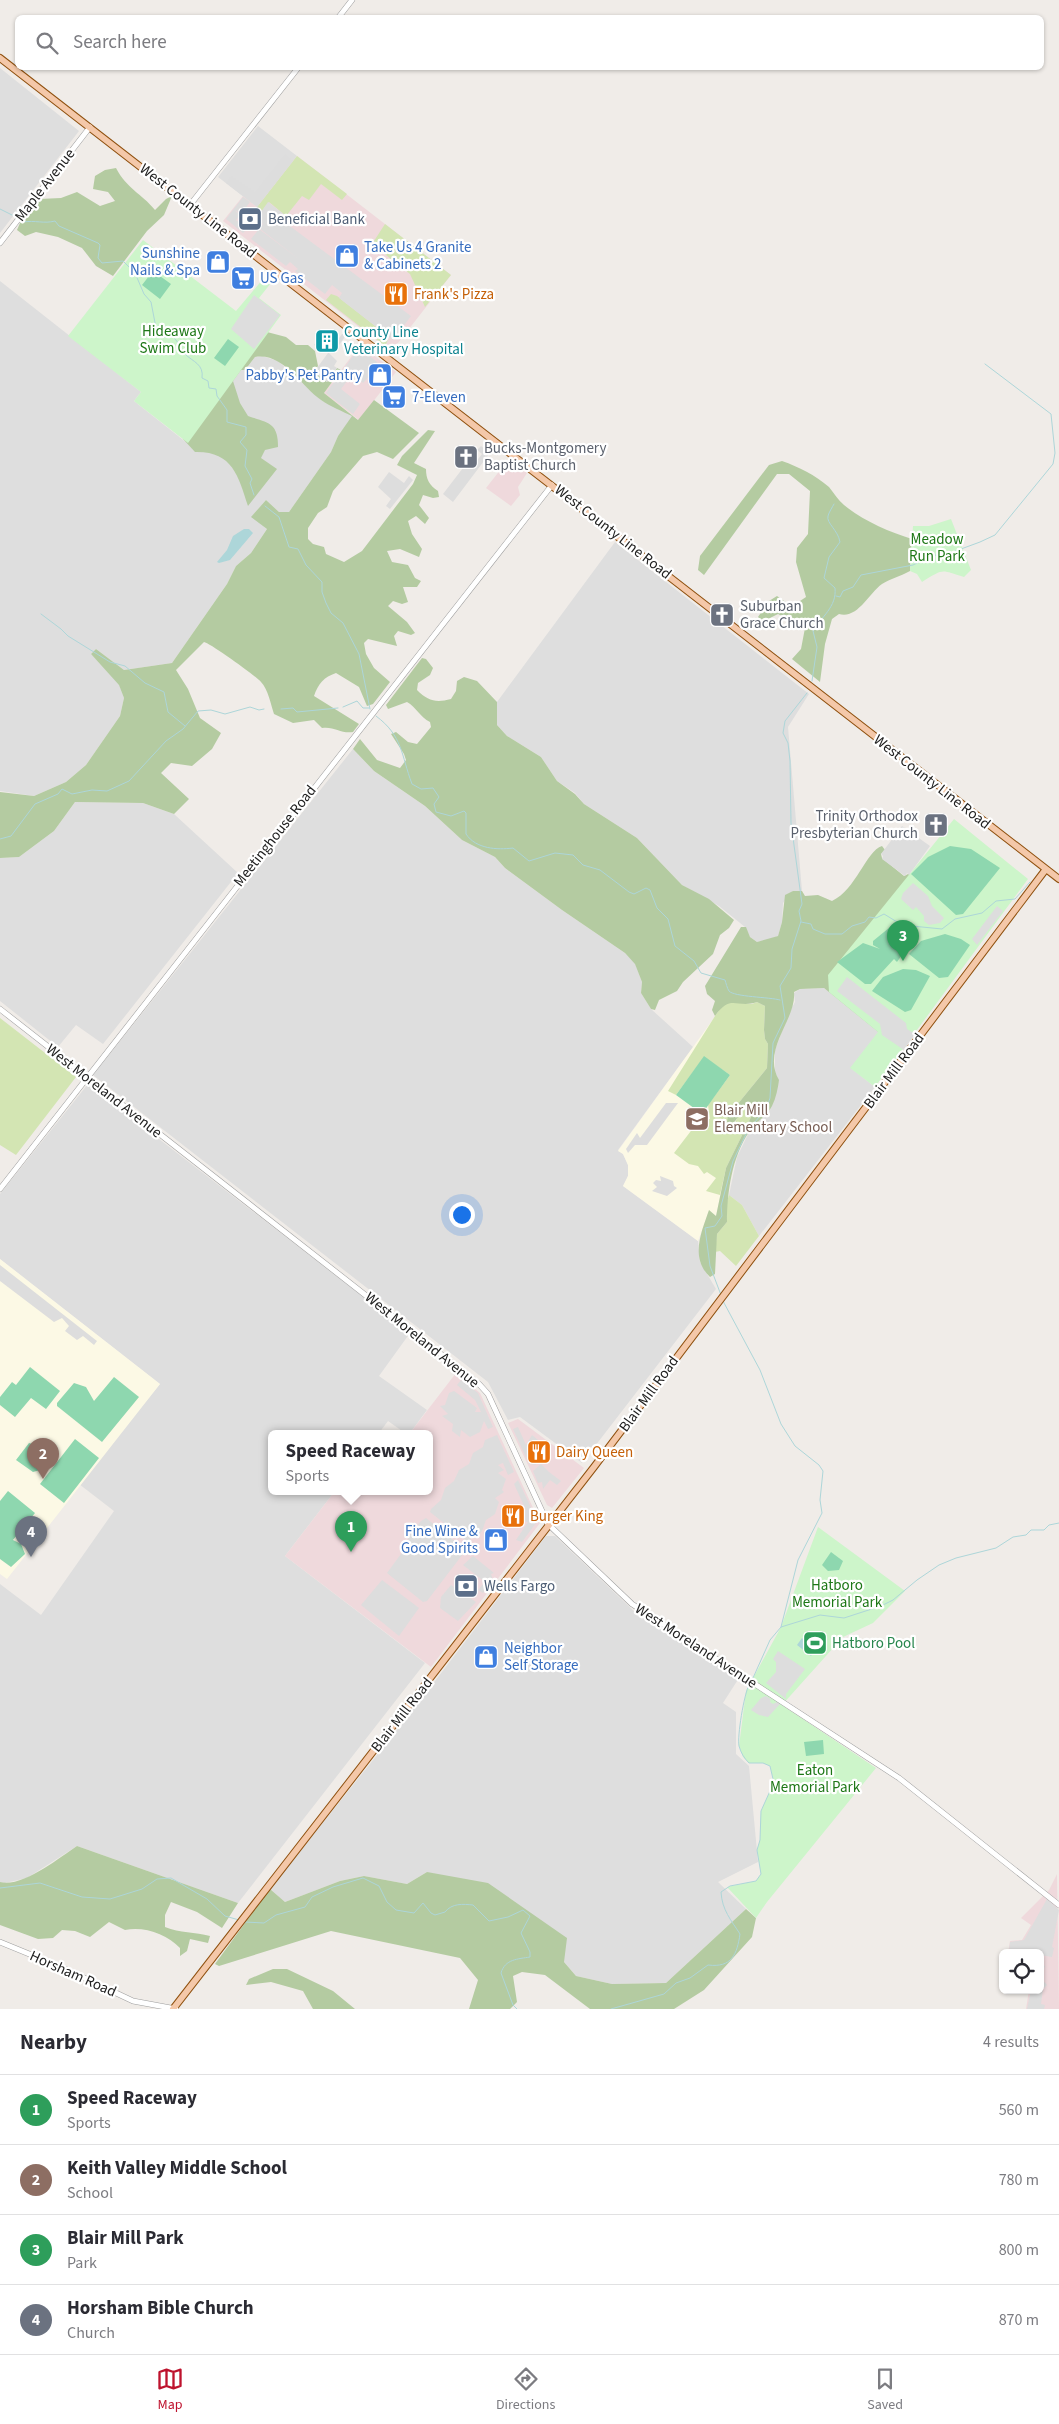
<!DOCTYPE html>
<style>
:root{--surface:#fff;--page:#f2f2f3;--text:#2b2b33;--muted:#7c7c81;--line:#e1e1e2;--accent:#be132e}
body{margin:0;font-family:"Source Sans 3",sans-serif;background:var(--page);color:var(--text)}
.controls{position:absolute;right:15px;bottom:15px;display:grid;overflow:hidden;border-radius:8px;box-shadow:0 1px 4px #0004}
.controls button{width:45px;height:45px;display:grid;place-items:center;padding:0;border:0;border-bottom:1px solid var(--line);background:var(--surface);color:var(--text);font:25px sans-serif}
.you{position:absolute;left:461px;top:1214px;width:18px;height:18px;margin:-12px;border:4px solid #fff;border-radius:50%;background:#1a73e8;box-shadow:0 0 0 8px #1a73e833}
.badge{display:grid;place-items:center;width:32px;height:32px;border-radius:50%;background:var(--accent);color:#fff;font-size:16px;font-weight:700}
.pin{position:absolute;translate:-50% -41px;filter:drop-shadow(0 1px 2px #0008)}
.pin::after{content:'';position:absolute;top:26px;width:18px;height:15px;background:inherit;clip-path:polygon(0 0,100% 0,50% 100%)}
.popup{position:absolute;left:268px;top:1430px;width:165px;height:65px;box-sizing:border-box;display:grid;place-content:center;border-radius:8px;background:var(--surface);filter:drop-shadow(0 1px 4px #0005);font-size:16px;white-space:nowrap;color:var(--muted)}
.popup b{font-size:19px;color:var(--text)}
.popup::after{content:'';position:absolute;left:50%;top:100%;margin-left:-10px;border:10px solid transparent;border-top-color:var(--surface)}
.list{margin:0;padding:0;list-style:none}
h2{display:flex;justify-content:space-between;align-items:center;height:65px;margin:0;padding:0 20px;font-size:21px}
h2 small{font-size:16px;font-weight:400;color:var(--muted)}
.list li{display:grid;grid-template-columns:32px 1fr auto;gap:15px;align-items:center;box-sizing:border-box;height:70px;padding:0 20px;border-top:1px solid var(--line)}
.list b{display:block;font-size:19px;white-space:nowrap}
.list p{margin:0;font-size:16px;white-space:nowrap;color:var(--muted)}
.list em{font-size:16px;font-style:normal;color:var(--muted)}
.icon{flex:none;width:28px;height:28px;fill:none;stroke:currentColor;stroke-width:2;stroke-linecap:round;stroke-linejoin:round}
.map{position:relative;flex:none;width:1059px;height:2009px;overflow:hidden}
.search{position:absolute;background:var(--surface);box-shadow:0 1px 4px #0004;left:15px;right:15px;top:15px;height:55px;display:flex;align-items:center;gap:12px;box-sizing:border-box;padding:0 18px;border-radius:8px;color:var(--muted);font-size:19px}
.sheet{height:345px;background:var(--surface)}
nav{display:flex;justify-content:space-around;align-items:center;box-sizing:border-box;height:70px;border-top:1px solid var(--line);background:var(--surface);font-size:14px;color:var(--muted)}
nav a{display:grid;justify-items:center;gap:2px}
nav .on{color:var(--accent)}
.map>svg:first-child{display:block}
.residential{fill:#dedede}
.commercial{fill:#efd9dc}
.education{fill:#fcf9e5}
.grass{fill:#d3e5b3}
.forest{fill:#b4cba1}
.park{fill:#cdf5ca}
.pitch{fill:#8ed7af}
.parking{fill:#ddd}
.water{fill:#add6d9}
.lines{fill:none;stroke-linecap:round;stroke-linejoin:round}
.stream{stroke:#add6d9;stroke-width:1}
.minor-casing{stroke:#9e9e9e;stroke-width:6}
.major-casing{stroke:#8f500e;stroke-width:8}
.minor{stroke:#fff;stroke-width:5}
.major{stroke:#f4c8a9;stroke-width:6}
.labels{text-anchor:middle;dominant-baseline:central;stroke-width:4.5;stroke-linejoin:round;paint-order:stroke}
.street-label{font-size:15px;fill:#212121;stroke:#fff}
.service-label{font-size:15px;fill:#4e5e75;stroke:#fff;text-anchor:start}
.shop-label{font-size:15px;fill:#366cbe;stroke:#fff;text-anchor:start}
.food-label{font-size:15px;fill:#c56008;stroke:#fff;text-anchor:start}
.park-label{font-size:15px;fill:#1d7716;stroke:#fff}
.culture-label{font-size:15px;fill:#0d838f;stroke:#fff;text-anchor:start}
.worship-label{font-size:15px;fill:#5b616d;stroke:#fff;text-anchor:start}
.education-label{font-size:15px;fill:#785e54;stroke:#fff;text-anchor:start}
.leisure-label{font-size:15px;fill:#27864d;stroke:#fff;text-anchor:start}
</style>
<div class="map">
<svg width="1059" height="2009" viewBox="0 0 1059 2009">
<rect width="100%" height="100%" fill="#f0ece8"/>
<!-- residential -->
<path class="residential" d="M0,68L79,131L0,233Z
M258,126L297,156L257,207L218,177Z
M0,281L141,392L134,401L187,443L241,370H245L255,357L262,356L278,361L321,400L353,416L338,436L331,452L289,512H279L266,500L252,516L267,529L251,553L236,566L227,584L172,663L124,670L96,649L91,654L119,684L124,698L120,716L86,765L66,782L34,796L0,791Z
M615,542L809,694L788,727L802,891H793L783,903L782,922L778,936L769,940L757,942L750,937L745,927L719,906L682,885L637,838L584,804L575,793L557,781L541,757L507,736L497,725V702Z
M353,749L374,771L425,806L462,840L495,857L505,868L562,910L625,953L635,963L642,982L641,993L651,1009L693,1047L618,1150L623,1154L628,1165V1176L623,1186L698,1241L700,1262L716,1289L582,1463L520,1417L508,1420L488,1382L93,1075Z
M75,802L143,803L174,814L238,873L103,1044L76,1025L58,1047L0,1001V858L19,857L54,831Z
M824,988L879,1032L851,1068L875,1087L759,1236L742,1205L729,1195L737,1157L750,1130L763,1117L775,1073V1050L788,1015L795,1002L794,993L800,989Z
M88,1084L410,1333L379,1376L427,1410L410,1433H405L388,1421L379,1433H272V1491H335L285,1556L425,1663L238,1903L77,1846L27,1878L5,1883L0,1882V1584L41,1615L114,1511L79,1484L160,1384L0,1259V1194Z
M546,1536H555L637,1614L739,1678L723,1703L736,1712V1754L749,1766L758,1862L718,1882L746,1909L666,1983L612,1984L576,1976L564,1962L427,1872L407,1884L364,1876L340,1881L285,1902L270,1889L409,1715Z"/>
<!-- commercial -->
<path class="commercial" d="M297,156L451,275L391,352L223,221L243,196L257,207Z
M360,345L396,372L359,420L324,393Z
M509,459L527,473L518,487L520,495L511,506L486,488Z
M456,1373L480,1393L540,1523L431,1667L285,1556L335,1491H430V1433H410Z
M518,1419L584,1468L552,1508L547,1505L508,1423Z
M1057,1874L1059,2009H1026L1029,1990H1040V1953H1008L1010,1941L1022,1940L1031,1925L1021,1918L1049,1890Z"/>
<!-- education -->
<path class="education" d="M727,1000L726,1168L716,1216L709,1211L698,1241L623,1186L628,1176V1165L623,1154L618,1151Z
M0,1259L160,1384L7,1579L0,1574Z"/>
<!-- grass -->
<path class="grass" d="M297,156L347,194L342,200L321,184L309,200L302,196L286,216L269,202L262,211L257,207Z
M385,224L451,275L425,307L410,274L372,244Z
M331,294L337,296L387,335L388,340L385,346L326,300Z
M730,1002L752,1004L757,1002L765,1006L764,1030L765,1039L768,1044L767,1068L728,1116L735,1123L739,1113L746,1108L750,1110L751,1117L726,1168L720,1195L706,1191L716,1178L707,1172L704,1174L698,1166L689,1164L674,1153L697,1123L691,1118L696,1110L702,1114L701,1118L710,1119L708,1105L730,1075L704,1057L676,1095L668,1091L715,1016L723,1005Z
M0,1018L76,1077L16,1155L0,1145Z
M729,1195L742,1205L759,1236L736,1266L720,1251L715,1252L717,1234L727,1222L726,1205Z"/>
<!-- forest -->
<path class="forest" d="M116,168C127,189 141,193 155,210L166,199L172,196L164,215L147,231L113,276L96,266L82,248L58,237L36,232L25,236L17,230L20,223L39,199L61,198L77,192L100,206L115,201L108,192L93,189L95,176L105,170Z
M267,332L286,337L296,345H308L315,351L318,366L314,372L327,382L337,368L341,370L324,393L358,420L374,400L419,433L393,459L377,452L363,456L333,491L327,507L318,513L308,528V539L313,544L324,547L326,554L344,562L362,551L413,484L417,475L397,465L402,456L428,430L435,431L414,463L426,469C426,479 429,485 438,491L439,497L433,498L423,495L419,505L429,518L425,524L416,516L408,521L412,534L422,549L419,557L400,549L387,551L392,562L408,565L415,578L421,581L417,587H403L408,602L402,604L393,601L388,606L407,622L415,633L411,635L398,631L394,636L397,646L368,639L364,643L366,654L374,668L390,682L373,704L367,706L359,687L336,673C324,677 318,684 314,696L359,724L353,732C341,734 334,726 322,728L314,720L293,723L274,714C271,705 268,689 261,682C256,676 210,643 204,642L176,670L188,689L200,718L221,733L212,749L192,766L171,763L161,773L189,799L174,814L143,803L75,802L54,831L19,857L0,858V792L34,796L66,782L86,765L120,716L124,698L119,685L91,654L96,649L124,670L172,663L227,584L236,566L251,553L267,529L251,517L266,500L279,512H289L331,452L338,436L352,416C342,411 331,407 321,400C301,386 283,352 255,357L245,370H241L233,381L240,403L248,416C268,423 278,422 278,447L265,450L261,458L277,469L248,506C238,475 232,451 195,452L183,439Z
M782,461C799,467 815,475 829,487C834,493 838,500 844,505C862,520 889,532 912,539L910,571C901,576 890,579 882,584C868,594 858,619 839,614L832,619L825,644L820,682L792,659L801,649L805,628L778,614L762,622L758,617L769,601L777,596L787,603L800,601L806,597L796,562L797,548L808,534L810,491L789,474H777L704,575L698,570L700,556L769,465Z
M422,658L426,659L433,668L430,675L418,683L417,690C428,701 436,703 451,699L456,691L457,681L464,677L477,681L497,702V725L507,736L541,757L557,781L575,794L584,804L637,838L682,885L709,899L734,920L729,928L720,935L713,954L683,982L677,991L659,1000L655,1010L651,1009L641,993L642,982L635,964L625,953L562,910L505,868L495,857L462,840L425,806L374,771L353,749L360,739L377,760L400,768L406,760L404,754L391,734L396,732L408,742L417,744L431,727L430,722C420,717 416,707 407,702L388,709L386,705Z
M882,846L885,850L881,854L882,858L904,876L910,873L882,1035L824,988L800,989L794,992C797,1019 761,1049 779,1080C778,1088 776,1098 772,1106C767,1116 755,1123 749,1132C732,1157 727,1192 727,1222L717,1234L715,1274L710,1277C690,1258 701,1233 709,1210L716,1216L726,1168L751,1117L750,1110L746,1108C738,1114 736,1122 729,1129L726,1128L728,1116L767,1068L768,1044L765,1039L764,1030L765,1006L757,1002C736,1009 731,993 715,1016L712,1010L715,1001L707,994L705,986L741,927H746L750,937L757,942L778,936L782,922L785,895L793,891H802L805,896L818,895L832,901C856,890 866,851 882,846Z
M77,1846L238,1903L222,1928L197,1912L171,1902L165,1915V1927C180,1933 195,1932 210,1936L208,1943L190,1939L187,1951L180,1956V1948C167,1934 144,1926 125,1930L109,1922L90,1937L75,1931L62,1930L53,1938L38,1939L0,1925V1882C22,1888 59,1858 77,1846Z
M427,1872L488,1883L567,1938L564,1962L576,1976L612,1984L666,1983L746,1909L756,1918L752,1937L704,1990L674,2009H590L545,1975L522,1972L513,1976L517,2002L510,2009H469L478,1980L460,1958L331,1931L219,1966L215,1964L270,1889L285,1902L340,1881L364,1876L407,1884Z
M273,1969H287L333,1991L355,2009H313L303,1991L271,1982L246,1985L249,1979Z"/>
<!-- park -->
<path class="park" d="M143,240L236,311L268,273L275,278L259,298L281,315L188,443L134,401L141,392L68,336Z
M951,519L971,570L964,577C940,570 945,568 922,582L917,574L910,571L913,526H929Z
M954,819L1028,879L875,1087L850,1068L878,1032L829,992L828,975Z
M818,1527L905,1591L873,1623L843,1637L782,1705L876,1768L767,1902L756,1918L727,1887L756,1881L761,1874L757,1850L760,1840L761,1811L770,1791L773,1779L770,1766L763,1763H749L743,1757L739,1746L746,1691L781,1627Z"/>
<!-- pitch -->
<path class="pitch" d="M153,271L171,284L160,299L142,285Z
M228,339L239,347L225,366L214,358Z
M950,846L971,849L1000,868L963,914L956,915L911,874L928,857Z
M895,923C905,936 907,949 897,962L894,959L871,984H865L837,962L863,943L880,949L873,945V941Z
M945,934L961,939L970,945L948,977L939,978L909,954L921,941Z
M903,969L916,970L930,976L911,1010L905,1012L872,991L883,977Z
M704,1056L730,1075L702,1114L676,1095Z
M30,1367L60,1391L46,1409L31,1398L15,1417L0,1405V1397L12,1382L16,1385Z
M114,1377L139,1397L102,1442L57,1406V1403L74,1383L86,1387L94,1401Z
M75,1439L99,1458L64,1503L40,1484Z
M29,1443L36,1445L43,1451L44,1464L40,1470L33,1472L16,1460Z
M8,1491L35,1513L13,1540L21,1544L25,1554L11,1567L0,1559V1501Z
M831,1552L843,1561L839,1570L828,1571L822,1565Z
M823,1740L824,1754L806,1756L804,1742Z"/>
<!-- parking -->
<path class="parking" d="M285,154L293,161L257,207L226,183L231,176L255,192Z
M243,197L250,202L241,214L235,210L240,215L236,220L247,229L243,233L226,219Z
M268,202L286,216L283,221L411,316L393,340L339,298L342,293L332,285L325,294L295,271L298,269L290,262L286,266L251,239L259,229L300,260L259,228L263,224L260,221L261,212Z
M254,295L280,315L254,349L231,329Z
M342,334H347L334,352L329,353L337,361L334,366L337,368L327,382L314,372L328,353L314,345L317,341L332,348Z
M356,352L363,353L365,357L368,355L377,362V367L363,383L361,381L359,384L350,377L341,389L360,404L353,414L326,393Z
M481,446L490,453L453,502L443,494L466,464L471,468L482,454L477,450Z
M389,472L404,483L409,476L413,480L390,509L386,506L391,499L378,487Z
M902,826L930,846L909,875L907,873L905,876L882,859L883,856L881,854Z
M913,883L928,896L932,906L944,918L940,923L929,925L924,921V916L916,907L913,910L901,899L903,893Z
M997,906L1003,911L977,945L972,939Z
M847,977L906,1023L907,1029L915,1034L904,1050L882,1035L880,1024L837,991Z
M666,1103H678L647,1145H635L628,1153L626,1149L637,1133L640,1138Z
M660,1176L673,1181L674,1186L677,1188L667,1196L652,1191L657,1187L653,1183L656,1180L661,1181Z
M0,1265L97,1341L94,1345L83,1336L77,1340L65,1331L69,1326L62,1318L54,1322L0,1281Z
M461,1380L478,1393L493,1427L488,1429L484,1421L480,1432L470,1437L461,1430L460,1437L452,1431L453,1424L442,1416L448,1414L440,1406L445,1405L449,1393L454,1391L477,1408L475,1412H481L475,1400L457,1385Z
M518,1427L526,1445L532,1435L538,1440L529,1452L536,1465L529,1464L513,1429Z
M497,1435L514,1472L508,1475L503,1463L498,1465L504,1470L498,1473L506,1479L502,1490L504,1492L495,1498L499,1502L495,1514L486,1520L482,1531L478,1536L471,1537L469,1543L430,1512L431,1509L441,1500L445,1488L454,1481L459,1470L469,1464L473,1453L483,1447L485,1440Z
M541,1464L549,1472L547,1475L549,1472L561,1481L557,1485L550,1480L543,1489L542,1482L538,1483L533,1471Z
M518,1480L536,1518L533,1522L536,1523L522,1542L516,1540L528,1522L521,1521V1511L526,1510L514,1484Z
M426,1518L466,1550L427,1601L423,1602L387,1573L409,1543L408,1537L421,1521Z
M473,1556L494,1573L491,1574L493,1580L483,1593L478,1590L485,1582L463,1565Z
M382,1580L419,1608L399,1636L361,1605Z
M451,1585L476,1602L458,1621L440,1608L441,1597Z
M778,1651L805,1669L786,1694V1699L766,1683L776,1672V1662L773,1659Z
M766,1696L771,1699L770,1702L773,1704L777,1702L780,1704L768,1717L759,1715L751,1710L761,1698Z
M1047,1899L1059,1910L1052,1947L1054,1948L1052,1957L1040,1955V1953H1009L1010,1942L1024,1940Z
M1040,1963L1045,1966L1041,1978L1047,1985L1043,1989L1041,2004L1045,2005L1044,2009H1027L1031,1990H1040Z"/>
<!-- water -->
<path class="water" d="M244,529H249L253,533L230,560L219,563L217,562L227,550L233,536Z
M811,1631L823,1640L815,1651L807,1646L814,1652L811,1656L797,1645L802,1638L805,1641V1648L810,1642L807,1638Z"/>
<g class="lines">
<!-- stream -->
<path class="stream" d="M0,209L14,216
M23,222C35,220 44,224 55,221L59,226L98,243L100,245L98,258L102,263L123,261L135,273L144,294L151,302L157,333L164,337H173C179,342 180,349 185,354C193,362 204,364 202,378L208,381L209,388L216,389L217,396L227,410V422L246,427V435L240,442L247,450L245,466L252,479L250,483L254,495
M265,506L279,517L289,547L298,549L306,565L322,582V592L326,603L331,613L343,623L359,654L370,709
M836,596L840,597L843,591L853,587L861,575L913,565L934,555L942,556L980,542L995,535L1053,464L1055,453L1051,414L985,364
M41,614L61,629L68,636L110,662L125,666L145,683L164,692L168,712L185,726
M812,681L817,647L813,631C821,617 837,607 835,588L824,578L829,557L840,542C838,530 826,523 828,516C829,512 832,508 834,504
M343,707L357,701L363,708H369
M281,709L293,708L297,712L338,708
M376,716C403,736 401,755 412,784L421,789L433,788L439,797L434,804L436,812L451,816L464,811L466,813V834C476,849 497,850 513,848L529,861L555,853L573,855L583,865L600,870L629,892L634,894L646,888L650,890L657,908L668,919L675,946L694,961L701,973L725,980C726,983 727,988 729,991C734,997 770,997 780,1000
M0,839L11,836L35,804L58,794L62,789L72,794L92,790L107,791L129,781L166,741L183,729L198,711L211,710L225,714L250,707L259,710L264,709
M801,922L811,924L813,929L825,934H842L852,926L865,922L869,917L876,918L884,914L902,925L942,929L955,919L982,913L996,901L1015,899L1030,882
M721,1295L710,1266L705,1228L715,1226L722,1216L721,1206L733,1161L747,1132L767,1107L770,1098L773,1043L785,1018L780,986L791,968L792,949L801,921L799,911L802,904L791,823L790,761L788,743L783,733L785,721L807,693
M723,1301L760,1370L781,1424L795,1446L819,1465L823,1471L820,1500L822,1513L798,1560L781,1627
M753,1678L770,1640L781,1627L820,1615L844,1618L881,1606L893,1600L917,1580L939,1565L956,1558L996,1548L1013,1537L1026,1535L1031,1530H1044L1049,1525L1059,1523
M0,1888L40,1883L82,1897L110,1899L142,1889L157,1879L171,1878L207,1899L225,1916L239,1920
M245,1922L264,1923L276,1915L305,1907L312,1897L333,1887L363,1878L379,1886L387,1902L396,1910L414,1913L423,1903L431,1913L435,1915L445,1912C452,1903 463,1904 473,1905L489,1921L508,1917L523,1910L530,1916L521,1933L530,1952V1957C518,1959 505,1959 501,1973L513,2005L517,2009
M611,2009L664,1994L676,1983L690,1978L708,1965C732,1968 737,1954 740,1934C731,1920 722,1910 721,1892L730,1886L756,1881L761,1874L757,1850L760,1840L761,1811L770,1791L773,1779L770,1766L763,1763H749C744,1758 741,1753 739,1746C737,1737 744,1694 749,1685"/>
<defs>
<path id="minor" d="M338,18L352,0
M190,205L298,68
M0,243L90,127
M0,1009L479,1384L488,1394L548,1524L632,1604L899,1778L1059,1905
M0,1189L552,485
M0,1942L61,1967L133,2001L176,2009"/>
<path id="major" d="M0,58L1059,879
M173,2009L594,1467L1046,869"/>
</defs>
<!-- minor casing -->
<use href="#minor" class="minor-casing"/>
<!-- major casing -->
<use href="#major" class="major-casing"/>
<!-- minor -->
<use href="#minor" class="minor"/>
<!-- major -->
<use href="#major" class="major"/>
</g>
<!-- icons -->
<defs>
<symbol id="bank-square" viewBox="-11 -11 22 22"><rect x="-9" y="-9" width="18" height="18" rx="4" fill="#5c6f8a" stroke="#fff"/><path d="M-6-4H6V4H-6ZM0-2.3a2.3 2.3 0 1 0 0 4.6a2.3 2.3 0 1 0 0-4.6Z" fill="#fff"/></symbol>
<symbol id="shop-square" viewBox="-11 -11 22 22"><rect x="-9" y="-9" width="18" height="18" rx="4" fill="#3f7fe0" stroke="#fff"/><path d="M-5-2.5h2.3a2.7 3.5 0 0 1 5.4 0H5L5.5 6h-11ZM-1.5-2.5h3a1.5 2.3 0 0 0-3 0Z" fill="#fff"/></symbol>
<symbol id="supermarket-square" viewBox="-11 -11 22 22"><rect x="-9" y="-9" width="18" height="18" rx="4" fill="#3f7fe0" stroke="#fff"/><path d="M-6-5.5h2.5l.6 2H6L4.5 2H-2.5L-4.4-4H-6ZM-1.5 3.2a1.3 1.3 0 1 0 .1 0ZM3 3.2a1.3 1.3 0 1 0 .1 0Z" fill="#fff"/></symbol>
<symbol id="restaurant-square" viewBox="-11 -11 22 22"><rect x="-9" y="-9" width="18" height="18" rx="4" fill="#e8710a" stroke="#fff"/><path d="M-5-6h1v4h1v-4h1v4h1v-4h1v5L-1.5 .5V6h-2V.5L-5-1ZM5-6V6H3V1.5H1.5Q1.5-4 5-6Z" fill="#fff"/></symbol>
<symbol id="building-square" viewBox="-11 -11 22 22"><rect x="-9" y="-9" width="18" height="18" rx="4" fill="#0f9aa8" stroke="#fff"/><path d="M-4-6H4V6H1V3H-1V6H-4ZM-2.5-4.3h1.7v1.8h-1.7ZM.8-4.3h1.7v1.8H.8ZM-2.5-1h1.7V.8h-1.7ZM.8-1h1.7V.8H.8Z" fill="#fff"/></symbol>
<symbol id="church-square" viewBox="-11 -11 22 22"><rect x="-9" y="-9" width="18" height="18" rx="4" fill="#6b7280" stroke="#fff"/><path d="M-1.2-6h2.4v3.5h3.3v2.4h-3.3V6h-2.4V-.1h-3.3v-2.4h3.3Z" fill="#fff"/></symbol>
<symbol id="school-square" viewBox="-11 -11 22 22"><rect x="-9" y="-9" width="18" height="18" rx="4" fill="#8d6e63" stroke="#fff"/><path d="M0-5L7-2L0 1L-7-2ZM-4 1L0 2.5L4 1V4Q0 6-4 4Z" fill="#fff"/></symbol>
<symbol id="stadium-square" viewBox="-11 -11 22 22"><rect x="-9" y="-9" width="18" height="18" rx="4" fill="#2e9e5b" stroke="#fff"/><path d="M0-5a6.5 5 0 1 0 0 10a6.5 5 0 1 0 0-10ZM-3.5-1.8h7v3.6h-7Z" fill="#fff"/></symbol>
</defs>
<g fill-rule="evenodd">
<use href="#bank-square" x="236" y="205" width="28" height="28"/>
<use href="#shop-square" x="333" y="242" width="28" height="28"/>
<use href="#shop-square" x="204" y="248" width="28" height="28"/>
<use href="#supermarket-square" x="229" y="264" width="28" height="28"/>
<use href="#restaurant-square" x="382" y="280" width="28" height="28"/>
<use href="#building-square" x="313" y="327" width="28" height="28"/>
<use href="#shop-square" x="366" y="361" width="28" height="28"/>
<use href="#supermarket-square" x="380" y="383" width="28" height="28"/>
<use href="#church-square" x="452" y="443" width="28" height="28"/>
<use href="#church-square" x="708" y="601" width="28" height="28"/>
<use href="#church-square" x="922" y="811" width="28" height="28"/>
<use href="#school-square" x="683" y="1105" width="28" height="28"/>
<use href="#restaurant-square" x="525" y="1438" width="28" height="28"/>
<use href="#restaurant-square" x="499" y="1502" width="28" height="28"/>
<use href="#shop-square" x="482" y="1526" width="28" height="28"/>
<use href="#bank-square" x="452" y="1572" width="28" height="28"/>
<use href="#stadium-square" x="801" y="1629" width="28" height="28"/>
<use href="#shop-square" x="472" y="1643" width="28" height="28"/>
</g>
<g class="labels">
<!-- street labels -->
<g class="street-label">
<text transform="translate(45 185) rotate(-52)">Maple Avenue</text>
<text transform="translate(198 211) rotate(38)">West County Line Road</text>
<text transform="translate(613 532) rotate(38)">West County Line Road</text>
<text transform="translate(932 782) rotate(38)">West County Line Road</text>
<text transform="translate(275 836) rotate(-52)">Meetinghouse Road</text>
<text transform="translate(894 1071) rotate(-53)">Blair Mill Road</text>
<text transform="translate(104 1091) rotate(38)">West Moreland Avenue</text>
<text transform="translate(422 1340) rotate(39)">West Moreland Avenue</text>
<text transform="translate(649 1394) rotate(-54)">Blair Mill Road</text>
<text transform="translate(696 1646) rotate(33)">West Moreland Avenue</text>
<text transform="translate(402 1715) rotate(-52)">Blair Mill Road</text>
<text transform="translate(73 1974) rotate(24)">Horsham Road</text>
</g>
<!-- service labels -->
<g class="service-label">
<text x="268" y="219">Beneficial Bank</text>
<text x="484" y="1586">Wells Fargo</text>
</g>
<!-- shop labels -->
<g class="shop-label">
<text x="364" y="247">Take Us 4 Granite<tspan x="364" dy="17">&amp; Cabinets 2</tspan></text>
<text x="200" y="253" text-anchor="end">Sunshine<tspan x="200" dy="17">Nails &amp; Spa</tspan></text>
<text x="260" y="278">US Gas</text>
<text x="362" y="375" text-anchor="end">Pabby's Pet Pantry</text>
<text x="412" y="397">7-Eleven</text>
<text x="478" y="1531" text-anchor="end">Fine Wine &amp;<tspan x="478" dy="17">Good Spirits</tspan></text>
<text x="504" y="1648">Neighbor<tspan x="504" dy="17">Self Storage</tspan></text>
</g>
<!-- food labels -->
<g class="food-label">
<text x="414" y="294">Frank's Pizza</text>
<text x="556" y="1452">Dairy Queen</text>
<text x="530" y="1516">Burger King</text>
</g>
<!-- park labels -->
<g class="park-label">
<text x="173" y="331">Hideaway<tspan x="173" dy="17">Swim Club</tspan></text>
<text x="937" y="539">Meadow<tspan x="937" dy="17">Run Park</tspan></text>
<text x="837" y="1585">Hatboro<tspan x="837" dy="17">Memorial Park</tspan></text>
<text x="815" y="1770">Eaton<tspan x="815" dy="17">Memorial Park</tspan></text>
</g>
<!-- culture labels -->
<g class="culture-label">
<text x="344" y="332">County Line<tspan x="344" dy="17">Veterinary Hospital</tspan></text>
</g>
<!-- worship labels -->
<g class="worship-label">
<text x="484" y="448">Bucks-Montgomery<tspan x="484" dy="17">Baptist Church</tspan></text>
<text x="740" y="606">Suburban<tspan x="740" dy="17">Grace Church</tspan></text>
<text x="918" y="816" text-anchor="end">Trinity Orthodox<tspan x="918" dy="17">Presbyterian Church</tspan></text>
</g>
<!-- education labels -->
<g class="education-label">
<text x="714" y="1110">Blair Mill<tspan x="714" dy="17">Elementary School</tspan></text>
</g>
<!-- leisure labels -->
<g class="leisure-label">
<text x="832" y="1643">Hatboro Pool</text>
</g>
</g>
</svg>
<div class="controls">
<button><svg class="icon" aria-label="locate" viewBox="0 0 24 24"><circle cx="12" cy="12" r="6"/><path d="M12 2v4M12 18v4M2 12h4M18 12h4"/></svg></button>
</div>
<div class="you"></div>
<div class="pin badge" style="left:351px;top:1552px;background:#2e9e5b">1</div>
<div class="popup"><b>Speed Raceway</b>Sports</div>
<div class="pin badge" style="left:43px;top:1479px;background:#8d6e63">2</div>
<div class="pin badge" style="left:903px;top:961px;background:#2e9e5b">3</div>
<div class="pin badge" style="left:31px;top:1557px;background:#6b7280">4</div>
<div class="search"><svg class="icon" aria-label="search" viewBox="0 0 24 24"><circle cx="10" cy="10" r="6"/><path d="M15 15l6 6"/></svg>Search here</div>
</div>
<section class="sheet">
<h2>Nearby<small>4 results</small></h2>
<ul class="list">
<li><span class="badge" style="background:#2e9e5b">1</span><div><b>Speed Raceway</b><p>Sports</p></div><em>560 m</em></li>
<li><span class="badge" style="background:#8d6e63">2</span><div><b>Keith Valley Middle School</b><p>School</p></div><em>780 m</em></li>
<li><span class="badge" style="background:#2e9e5b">3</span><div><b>Blair Mill Park</b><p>Park</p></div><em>800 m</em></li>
<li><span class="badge" style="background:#6b7280">4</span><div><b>Horsham Bible Church</b><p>Church</p></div><em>870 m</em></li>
</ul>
</section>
<nav>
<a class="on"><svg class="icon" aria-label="map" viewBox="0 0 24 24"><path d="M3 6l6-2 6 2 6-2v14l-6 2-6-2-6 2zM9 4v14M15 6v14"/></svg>Map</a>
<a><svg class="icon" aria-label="directions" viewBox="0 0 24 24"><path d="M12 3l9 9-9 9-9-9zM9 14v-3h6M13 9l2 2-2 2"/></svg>Directions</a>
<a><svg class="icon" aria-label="saved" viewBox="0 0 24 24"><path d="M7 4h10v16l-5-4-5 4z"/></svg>Saved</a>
</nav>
